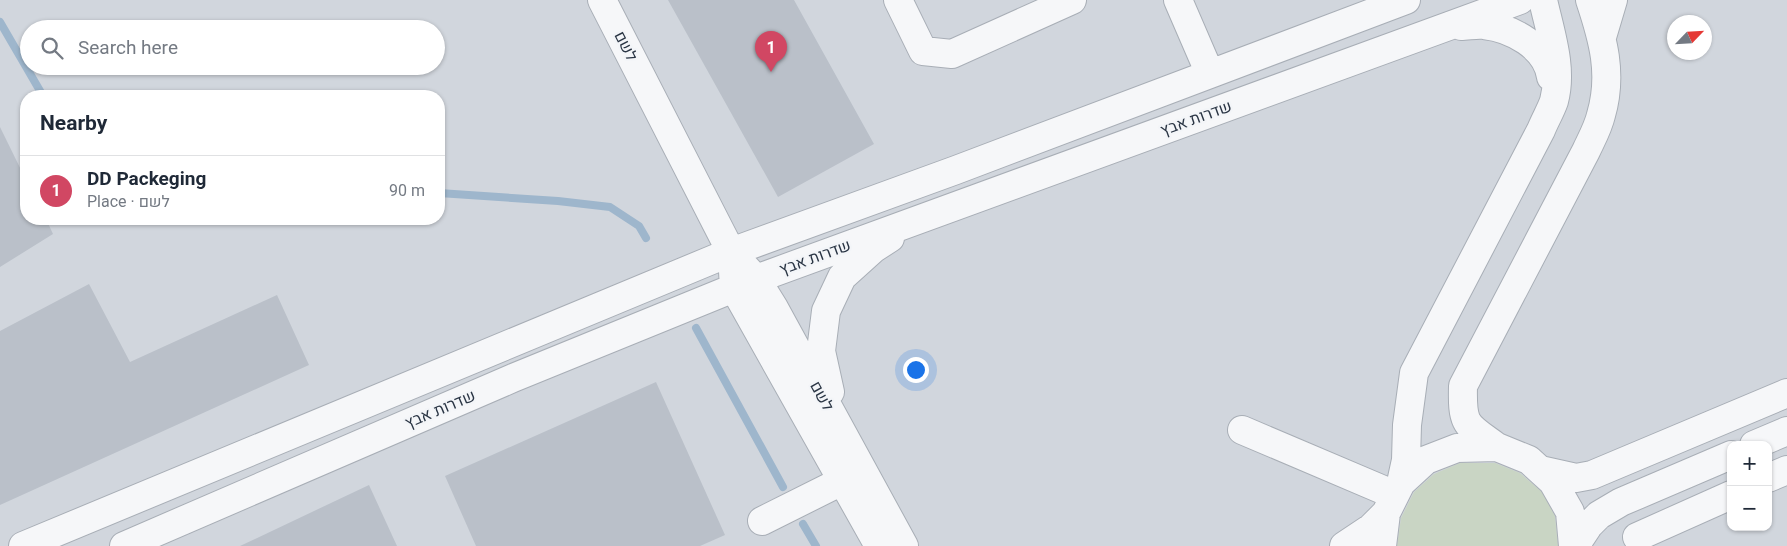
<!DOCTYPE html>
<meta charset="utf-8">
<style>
:root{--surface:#fff;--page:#f6f6f7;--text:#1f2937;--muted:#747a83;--line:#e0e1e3;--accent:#d14763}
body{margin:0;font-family:Roboto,Heebo,sans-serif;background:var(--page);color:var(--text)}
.controls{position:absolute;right:15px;bottom:15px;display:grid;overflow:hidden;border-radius:10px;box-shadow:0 1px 4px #0004}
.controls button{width:45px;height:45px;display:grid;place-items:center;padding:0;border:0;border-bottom:1px solid var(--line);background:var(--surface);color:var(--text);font:25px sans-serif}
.compass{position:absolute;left:1667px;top:15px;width:45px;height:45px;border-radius:50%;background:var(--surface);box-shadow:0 1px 4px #0004;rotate:65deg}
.you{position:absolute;left:915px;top:369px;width:18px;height:18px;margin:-12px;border:4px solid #fff;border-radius:50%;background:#1a73e8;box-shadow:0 0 0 8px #1a73e833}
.badge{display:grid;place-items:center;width:32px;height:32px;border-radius:50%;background:var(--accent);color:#fff;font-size:16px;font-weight:700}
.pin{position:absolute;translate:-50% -41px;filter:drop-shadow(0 1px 2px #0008)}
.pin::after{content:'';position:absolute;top:26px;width:18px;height:15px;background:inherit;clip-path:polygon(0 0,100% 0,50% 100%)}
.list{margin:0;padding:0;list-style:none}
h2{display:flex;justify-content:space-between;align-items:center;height:65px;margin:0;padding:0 20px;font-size:21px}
h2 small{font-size:16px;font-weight:400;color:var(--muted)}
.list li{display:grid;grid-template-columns:32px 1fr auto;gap:15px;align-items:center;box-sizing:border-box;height:70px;padding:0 20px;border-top:1px solid var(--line)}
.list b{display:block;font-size:19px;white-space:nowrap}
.list p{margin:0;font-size:16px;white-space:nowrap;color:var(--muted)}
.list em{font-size:16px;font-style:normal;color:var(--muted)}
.icon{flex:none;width:28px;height:28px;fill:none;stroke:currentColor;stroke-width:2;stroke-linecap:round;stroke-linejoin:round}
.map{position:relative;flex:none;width:1787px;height:546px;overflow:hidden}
.search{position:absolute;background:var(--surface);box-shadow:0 1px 4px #0004;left:20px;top:20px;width:425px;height:55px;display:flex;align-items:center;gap:12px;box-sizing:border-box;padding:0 18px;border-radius:28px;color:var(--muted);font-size:19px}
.panel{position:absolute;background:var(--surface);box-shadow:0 1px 4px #0004;left:20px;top:90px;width:425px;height:135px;border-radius:20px}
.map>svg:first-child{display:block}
.built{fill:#d1d6dd;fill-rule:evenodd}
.green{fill:#c9d5c4}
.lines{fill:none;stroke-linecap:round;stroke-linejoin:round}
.stream{stroke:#9eb6cc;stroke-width:8}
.building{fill:#bac0c9}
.minor-casing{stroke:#a8aeb6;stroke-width:30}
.minor{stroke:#f6f7f9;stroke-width:28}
.labels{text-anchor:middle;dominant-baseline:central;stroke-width:4.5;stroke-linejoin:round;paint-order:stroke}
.street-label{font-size:16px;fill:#2a3544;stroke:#f3f5f8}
</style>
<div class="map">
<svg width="1787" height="546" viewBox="0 0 1787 546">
<rect width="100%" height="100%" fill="#e3e7eb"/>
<!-- built -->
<path class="built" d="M0,0H1787V546H0ZM1674,22H1704V52H1674ZM29,29H436V66H29ZM26,96H439V219H26ZM1731,445H1768V527H1731Z"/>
<!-- green -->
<path class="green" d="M1460,463H1495L1520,473L1542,492L1555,516L1558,546H1397L1401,518L1414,492L1434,474Z"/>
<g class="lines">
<!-- stream -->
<path class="stream" d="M0,22L43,96
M439,193L558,201L610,207L639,226L646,238
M696,328L783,487
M803,524L816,546"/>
</g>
<!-- building -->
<path class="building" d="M668,0H794L874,144L778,197Z
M0,127L26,180V219H46L53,234L0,267Z
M89,284L130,362L277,295L309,365L0,505V331Z
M656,382L725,535L700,546H476L445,476Z
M369,485L397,546H240Z"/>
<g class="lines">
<defs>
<path id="minor" d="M602,0L731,252L756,279L774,308L904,546
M898,0L923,51L952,54L1072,0
M1178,0L1210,74
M1461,26C1468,26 1477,24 1484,25C1512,28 1547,47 1551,77
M1602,37L1613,0
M733,271L734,288L879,546
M830,392L821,351L826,311L842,277L873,249L890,238
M1242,430L1395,495
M1754,445L1787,431
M1497,447C1466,424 1462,427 1463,386L1586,151C1591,140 1598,128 1601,115C1613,74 1603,39 1590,0
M1540,470L1576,478L1592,475L1787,393
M1768,478L1787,470
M1401,483L1406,460L1407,425L1414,373L1541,130C1545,120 1551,110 1554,101C1563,68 1550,32 1543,0
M762,521L842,481
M1637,537L1731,495
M23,546L731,252L956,170L1406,0
M124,546L513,378L756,279L1520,0
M1344,546L1371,528L1386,513
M1382,546L1386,513L1401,483L1426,460L1457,448L1497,447L1529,460L1553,482L1570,512L1573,546
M1575,546L1589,525L1599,515L1621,502L1731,455"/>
</defs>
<!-- minor casing -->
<use href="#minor" class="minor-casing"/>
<!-- minor -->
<use href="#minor" class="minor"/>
</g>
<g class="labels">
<!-- street labels -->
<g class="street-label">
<text transform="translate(626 46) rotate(63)">לשם</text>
<text transform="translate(1196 118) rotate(-20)">שדרות אבץ</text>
<text transform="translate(815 257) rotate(-20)">שדרות אבץ</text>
<text transform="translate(822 396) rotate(61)">לשם</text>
<text transform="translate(440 409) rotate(-23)">שדרות אבץ</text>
</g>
</g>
</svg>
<div class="controls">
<button>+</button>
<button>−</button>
</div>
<svg class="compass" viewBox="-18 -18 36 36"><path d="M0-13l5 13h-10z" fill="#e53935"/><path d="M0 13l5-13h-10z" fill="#747a83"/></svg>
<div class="you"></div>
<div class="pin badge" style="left:771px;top:72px">1</div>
<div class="search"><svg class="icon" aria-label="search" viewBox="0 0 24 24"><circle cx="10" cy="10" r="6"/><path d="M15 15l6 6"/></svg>Search here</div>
<section class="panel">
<h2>Nearby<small></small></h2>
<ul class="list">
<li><span class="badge">1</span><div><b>DD Packeging</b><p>Place · לשם</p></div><em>90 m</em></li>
</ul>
</section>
</div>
